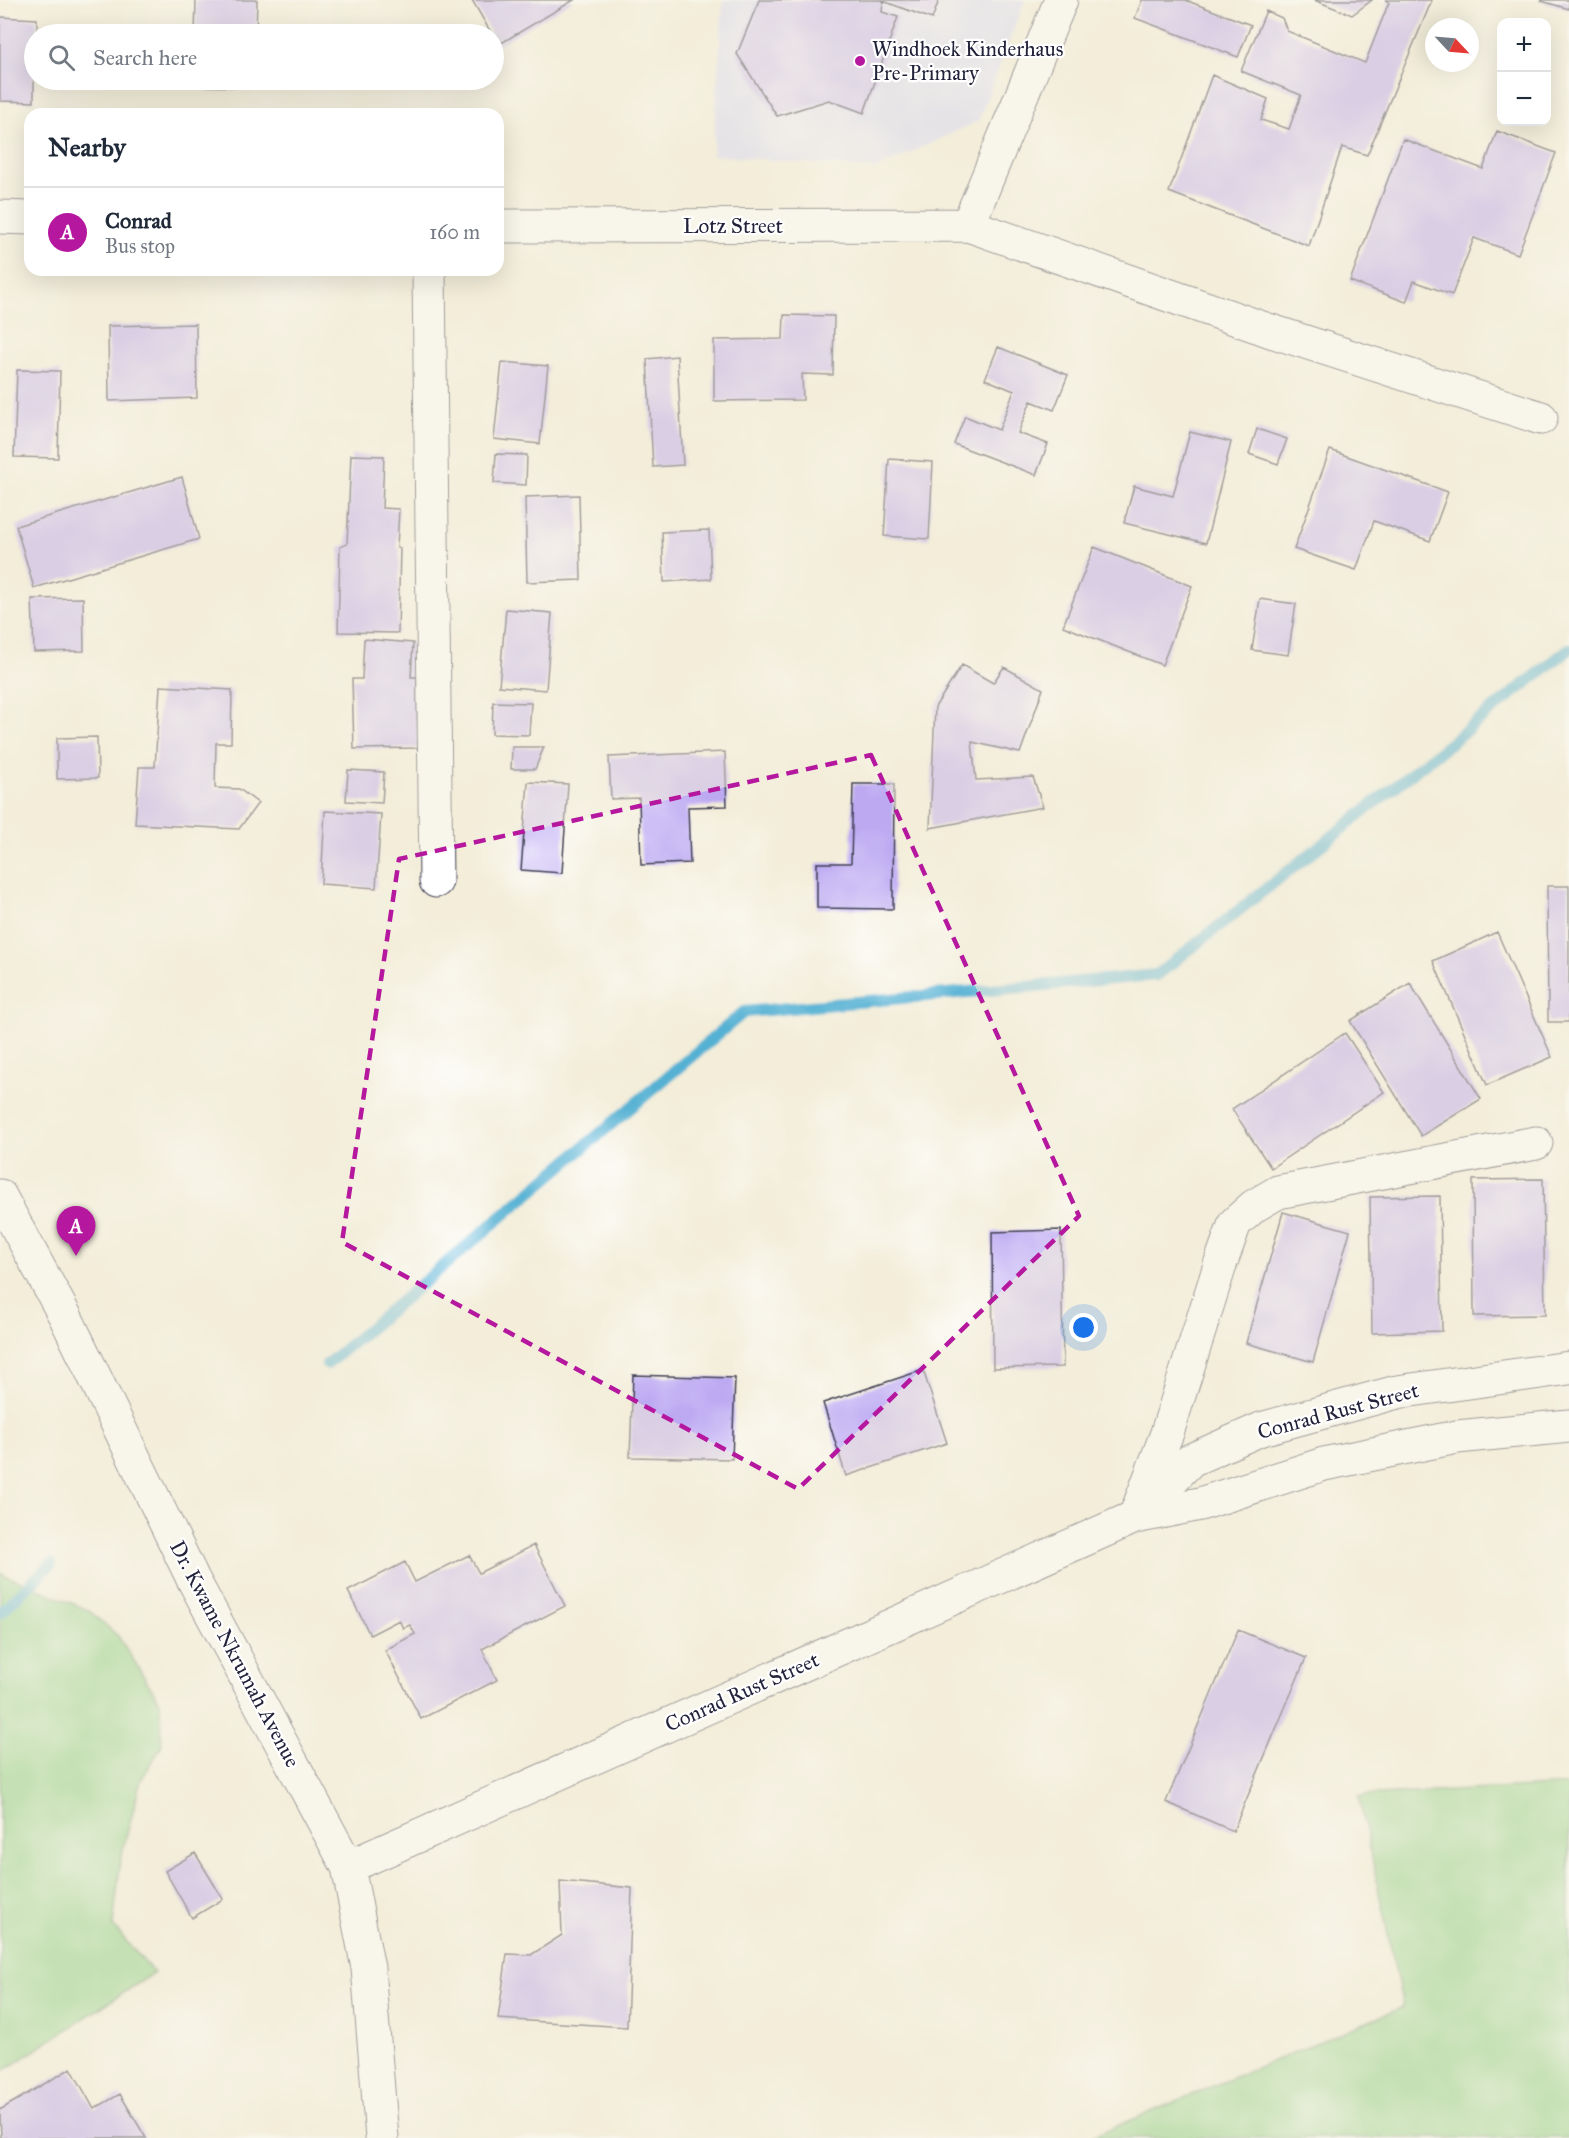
<!DOCTYPE html>
<meta charset="utf-8">
<style>
:root{--surface:#fff;--page:#f6f6f7;--text:#1f2937;--muted:#747a83;--line:#e0e1e3;--accent:#b5179e}
body{margin:0;font-family:"IM FELL Great Primer",serif;background:var(--page);color:var(--text)}
.controls{position:absolute;right:18px;top:18px;display:grid;overflow:hidden;border-radius:12px;box-shadow:0 6px 24px #0002}
.controls button{width:54px;height:54px;display:grid;place-items:center;padding:0;border:0;border-bottom:2px solid var(--line);background:var(--surface);color:var(--text);font:30px sans-serif}
.compass{position:absolute;left:1425px;top:18px;width:54px;height:54px;border-radius:50%;background:var(--surface);box-shadow:0 6px 24px #0002;rotate:116deg}
.you{position:absolute;left:1084px;top:1328px;width:21px;height:21px;margin:-15px;border:4px solid #fff;border-radius:50%;background:#1a73e8;box-shadow:0 0 0 9px #1a73e833}
.badge{display:grid;place-items:center;width:39px;height:39px;border-radius:50%;background:var(--accent);color:#fff;font-size:20px;font-weight:700}
.pin{position:absolute;translate:-50% -50px;filter:drop-shadow(0 2px 3px #0008)}
.pin::after{content:'';position:absolute;top:32px;width:21px;height:18px;background:inherit;clip-path:polygon(0 0,100% 0,50% 100%)}
.list{margin:0;padding:0;list-style:none}
h2{display:flex;justify-content:space-between;align-items:center;height:78px;margin:0;padding:0 24px;font-size:26px}
h2 small{font-size:20px;font-weight:400;color:var(--muted)}
.list li{display:grid;grid-template-columns:39px 1fr auto;gap:18px;align-items:center;box-sizing:border-box;height:90px;padding:0 24px;border-top:2px solid var(--line)}
.list b{display:block;font-size:22px;white-space:nowrap}
.list p{margin:0;font-size:20px;white-space:nowrap;color:var(--muted)}
.list em{font-size:20px;font-style:normal;color:var(--muted)}
.icon{flex:none;width:33px;height:33px;fill:none;stroke:currentColor;stroke-width:2;stroke-linecap:round;stroke-linejoin:round}
.map{position:relative;flex:none;width:1569px;height:2138px;overflow:hidden}
.search{position:absolute;background:var(--surface);box-shadow:0 6px 24px #0002;left:24px;top:24px;width:480px;height:66px;display:flex;align-items:center;gap:15px;box-sizing:border-box;padding:0 21px;border-radius:33px;color:var(--muted);font-size:22px}
.panel{position:absolute;background:var(--surface);box-shadow:0 6px 24px #0002;left:24px;top:108px;width:480px;height:168px;border-radius:18px}
.map>svg:first-child{display:block}
.built{fill:#d7d7f8}
.green{fill:#8fd188;stroke:#587a62;stroke-width:1.5}
.lines{fill:none;stroke-linecap:round;stroke-linejoin:round}
.stream{stroke:#55b1d3;stroke-width:12}
.building{fill:#bca9f2}
.minor-casing{stroke:#414053;stroke-width:35}
.minor{stroke:#fff;stroke-width:33}
.marked{fill:none;stroke:#b5179e;stroke-width:4.5;stroke-dasharray:12 8;stroke-linejoin:round}
.poi-dot{fill:#b5179e;stroke:#fff;stroke-width:2}
.labels{text-anchor:middle;dominant-baseline:central;stroke-width:4.5;stroke-linejoin:round;paint-order:stroke}
.poi-label{font-size:21px;fill:#22223b;stroke:#fff;text-anchor:start}
.street-label{font-size:21px;fill:#22223b;stroke:#fff}
</style>
<div class="map">
<svg width="1569" height="2138" viewBox="0 0 1569 2138">
<rect width="100%" height="100%" fill="#fff"/>
<filter id="ink" filterUnits="userSpaceOnUse"><feTurbulence type="fractalNoise" baseFrequency=".0167" numOctaves="2"/><feDisplacementMap in="SourceGraphic" scale="12" xChannelSelector="R" yChannelSelector="G"/><feConvolveMatrix kernelMatrix="1 2 1 2 8 2 1 2 1" color-interpolation-filters="sRGB"/></filter>
<filter id="wash" filterUnits="userSpaceOnUse"><feTurbulence type="fractalNoise" baseFrequency=".008" numOctaves="4" result="noise"/><feDisplacementMap in="SourceGraphic" scale="24" xChannelSelector="R" yChannelSelector="G"/><feGaussianBlur stdDeviation="1.35" result="paint"/><feColorMatrix in="noise" values="0 0 0 0 0 0 0 0 0 0 0 0 0 0 0 0 0 1.4 0 .05"/><feComposite in="paint" operator="in"/></filter>
<g filter="url(#wash)">
<rect width="100%" height="100%" fill="#f3edd9"/>
<!-- built -->
<path class="built" d="M723,0H1025L978,121L876,169L713,155Z"/>
<!-- green -->
<path class="green" d="M0,1573L88,1610L118,1636L160,1702L162,1746L141,1780L121,1857L113,1926L154,1973L0,2073Z
M1569,1785V2138H1088L1403,2007L1359,1796Z"/>
<g class="lines">
<!-- stream -->
<path class="stream" d="M327,1364L744,1012L1157,975L1569,649
M0,1613L51,1564"/>
</g>
<g id="blocks">
<!-- building -->
<path class="building" d="M196,0H257L256,34H195Z
M472,0H574L498,45Z
M759,0H939L932,19L883,1L882,12L898,17L864,113L829,100L777,116L737,54Z
M1142,0H1185L1251,25L1238,57L1135,18Z
M1314,0H1372L1352,15Z
M1385,0H1432L1367,155L1342,147L1309,246L1169,192L1212,75L1268,99L1261,120L1289,129L1301,95L1241,71L1266,11L1282,18L1287,31L1365,63L1389,2Z
M1541,0H1569V9L1541,1Z
M0,17L37,19V34H34V102L0,101Z
M194,80H302V88L194,86Z
M1497,131L1556,153L1518,254L1474,238L1452,295L1414,281L1406,302L1350,281L1403,139L1483,169Z
M784,315L834,316L833,375L802,374L803,400L714,401V340L783,339Z
M196,324L197,398L109,401L108,326Z
M998,347L1068,375L1054,410L1031,401L1018,433L1048,444L1036,475L954,444L965,416L999,430L1014,391L985,379Z
M677,356L683,465L653,467L647,359Z
M502,362L548,366L540,444L494,439Z
M17,370L60,371L58,458L14,457Z
M1257,429L1287,439L1278,464L1249,454Z
M1190,432L1231,442L1206,543L1124,523L1134,486L1173,496Z
M1330,450L1448,492L1430,541L1374,521L1356,570L1294,549Z
M496,454L527,455L526,485L494,483Z
M351,455L384,456L382,508L399,509L397,548H400L398,633L338,632L340,547L347,544Z
M889,459L933,462L929,539L884,536Z
M182,477L199,539L34,588L16,526Z
M579,495L581,580L527,582L525,497Z
M709,530L711,579L664,582L662,532Z
M1094,547L1192,586L1162,665L1063,626Z
M83,598L84,651L34,652L32,599Z
M1260,599L1296,604L1288,655L1252,650Z
M506,609L552,613L546,690L499,686Z
M364,639L413,643L411,677H417L418,748L354,749L352,679H362Z
M962,665L993,683L1004,667L1043,689L1020,753L972,742L976,780L1033,777L1043,807L930,828L935,707Z
M160,686L232,690L231,743H216L215,788L239,789L258,803L239,829L135,824L139,767H155Z
M493,702L531,703L529,735L492,734Z
M97,737L98,778L57,779V738Z
M512,747H544L535,769H511Z
M725,752L727,806L688,807L690,863L641,865L639,798L611,799L609,757Z
M348,770L384,772L382,803L346,801Z
M528,782L568,784L562,873L521,870Z
M853,784H894L893,909L817,908V863H851Z
M325,811L381,814L376,888L321,884Z
M1547,886H1569V1022H1548Z
M1497,932L1552,1057L1487,1085L1433,961Z
M1410,983L1481,1099L1421,1136L1350,1021Z
M1345,1033L1384,1092L1271,1168L1232,1109Z
M1543,1179L1545,1315L1474,1316L1473,1180Z
M1440,1196L1442,1331L1372,1333L1370,1197Z
M1283,1212L1350,1231L1313,1362L1246,1343Z
M1061,1230L1063,1367L993,1368L992,1232Z
M923,1370L947,1443L846,1476L823,1403Z
M633,1375L735,1378L732,1459L630,1457Z
M534,1545L565,1606L482,1649L497,1680L421,1719L385,1650L415,1634L410,1625L403,1628L399,1620L370,1635L348,1591L405,1562L415,1582L469,1555L479,1573Z
M1238,1630L1306,1658L1233,1831L1166,1802Z
M195,1853L223,1899L192,1918L165,1871Z
M560,1881L632,1888L627,2027L498,2019L507,1954L531,1955L562,1935Z
M71,2068L94,2109L120,2094L146,2138H1L0,2110Z"/>
</g>
</g>
<g filter="url(#ink)">
<use href="#blocks" fill-opacity="0" stroke="#414053" stroke-width="1.5"/>
<g class="lines">
<defs>
<path id="minor" d="M0,217L30,218
M968,225L1061,0
M498,226L968,225L1268,330L1541,418
M429,270L436,881
M0,1196L65,1316L193,1579L348,1867L368,1968L382,2138
M1145,1507L1191,1460L1261,1429L1397,1392L1569,1368
M1135,1517L1167,1433L1221,1262L1235,1223L1254,1206L1278,1192L1536,1143
M348,1867L1135,1517L1200,1504L1324,1464L1457,1437L1569,1426"/>
</defs>
<!-- minor casing -->
<use href="#minor" class="minor-casing"/>
<!-- minor -->
<use href="#minor" class="minor"/>
</g>
</g>
<!-- marked area -->
<path d="M0 0H1569V2138H0ZM871,755L1079,1216L798,1489L342,1242L399,859Z" fill="#f3edd9" fill-opacity=".55" fill-rule="evenodd"/>
<path class="marked" d="M871,755L1079,1216L798,1489L342,1242L399,859Z"/>
<!-- markers -->
<circle class="poi-dot" cx="860" cy="61" r="6"/>
<g class="labels">
<!-- poi labels -->
<g class="poi-label">
<text x="872" y="49">Windhoek Kinderhaus<tspan x="872" dy="24">Pre-Primary</tspan></text>
</g>
<!-- street labels -->
<g class="street-label">
<text x="733" y="226">Lotz Street</text>
<text transform="translate(1338 1411) rotate(-15)">Conrad Rust Street</text>
<text transform="translate(235 1654) rotate(62)">Dr. Kwame Nkrumah Avenue</text>
<text transform="translate(742 1692) rotate(-24)">Conrad Rust Street</text>
</g>
</g>
</svg>
<div class="controls">
<button>+</button>
<button>−</button>
</div>
<svg class="compass" viewBox="-18 -18 36 36"><path d="M0-13l5 13h-10z" fill="#e53935"/><path d="M0 13l5-13h-10z" fill="#747a83"/></svg>
<div class="you"></div>
<div class="pin badge" style="left:76px;top:1256px">A</div>
<div class="search"><svg class="icon" aria-label="search" viewBox="0 0 24 24"><circle cx="10" cy="10" r="6"/><path d="M15 15l6 6"/></svg>Search here</div>
<section class="panel">
<h2>Nearby<small></small></h2>
<ul class="list">
<li><span class="badge">A</span><div><b>Conrad</b><p>Bus stop</p></div><em>160 m</em></li>
</ul>
</section>
</div>
